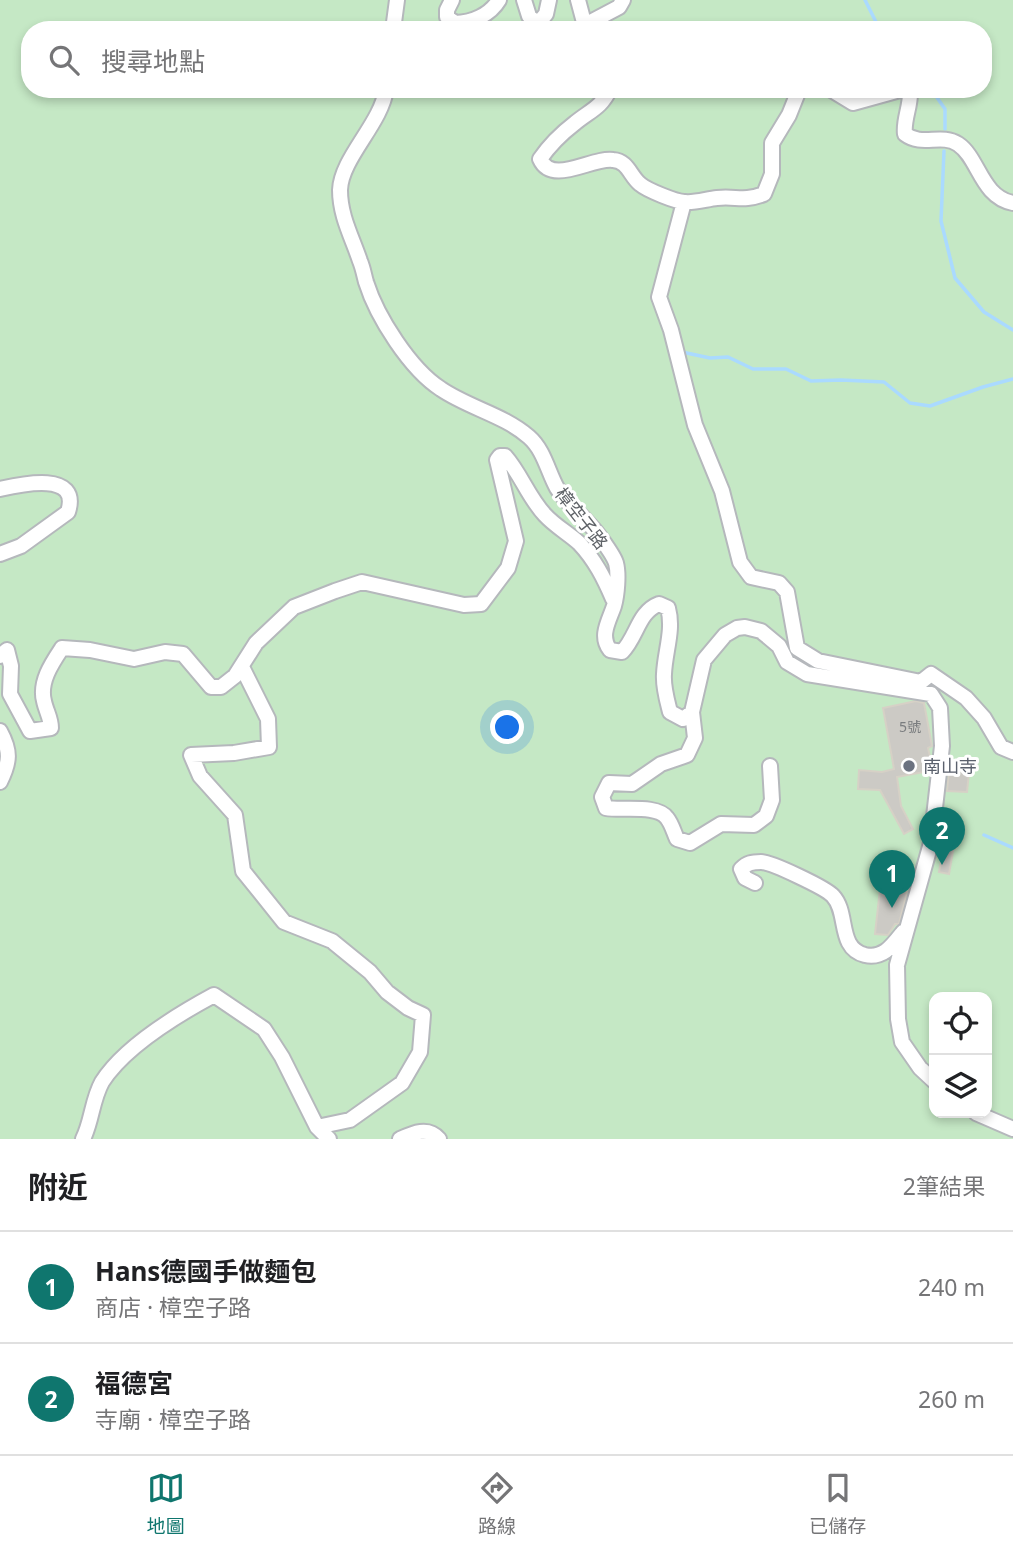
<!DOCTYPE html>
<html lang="zh-TW">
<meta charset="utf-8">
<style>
:root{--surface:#fff;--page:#f2f2f2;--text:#202124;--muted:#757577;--line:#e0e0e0;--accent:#0f766e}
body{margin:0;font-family:"Noto Sans","Noto Sans TC",sans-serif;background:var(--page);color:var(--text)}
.controls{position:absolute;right:21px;bottom:21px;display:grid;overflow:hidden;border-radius:14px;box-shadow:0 4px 10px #0003}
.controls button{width:63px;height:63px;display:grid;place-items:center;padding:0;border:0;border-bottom:2px solid var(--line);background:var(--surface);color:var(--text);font:35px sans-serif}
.you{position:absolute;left:508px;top:728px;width:24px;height:24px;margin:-18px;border:5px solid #fff;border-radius:50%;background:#1a73e8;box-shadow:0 0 0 10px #1a73e833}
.badge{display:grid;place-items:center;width:46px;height:46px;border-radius:50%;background:var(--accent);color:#fff;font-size:23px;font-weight:700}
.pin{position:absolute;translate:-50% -58px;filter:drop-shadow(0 2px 4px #0008)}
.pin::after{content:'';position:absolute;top:37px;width:24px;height:21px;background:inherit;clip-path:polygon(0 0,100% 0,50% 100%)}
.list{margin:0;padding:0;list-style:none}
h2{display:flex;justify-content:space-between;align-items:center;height:91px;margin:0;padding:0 28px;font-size:30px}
h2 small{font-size:23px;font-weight:400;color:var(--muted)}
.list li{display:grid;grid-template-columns:46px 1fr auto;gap:21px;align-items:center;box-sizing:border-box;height:112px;padding:0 28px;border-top:2px solid var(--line)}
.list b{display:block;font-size:26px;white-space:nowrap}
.list p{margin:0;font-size:23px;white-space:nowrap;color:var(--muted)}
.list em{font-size:23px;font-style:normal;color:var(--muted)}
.icon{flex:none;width:38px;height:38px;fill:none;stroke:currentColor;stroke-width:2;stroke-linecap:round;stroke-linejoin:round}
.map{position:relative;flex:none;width:1013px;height:1139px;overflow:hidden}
.search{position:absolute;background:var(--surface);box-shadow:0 4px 10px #0003;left:21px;right:21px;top:21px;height:77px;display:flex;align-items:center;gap:18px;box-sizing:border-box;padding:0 24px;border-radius:28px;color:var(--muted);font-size:26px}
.sheet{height:315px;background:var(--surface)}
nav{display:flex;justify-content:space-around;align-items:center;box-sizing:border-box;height:98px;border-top:2px solid var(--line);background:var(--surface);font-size:19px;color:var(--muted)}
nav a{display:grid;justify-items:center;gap:4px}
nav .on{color:var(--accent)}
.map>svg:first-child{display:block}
.green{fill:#c5e8c5;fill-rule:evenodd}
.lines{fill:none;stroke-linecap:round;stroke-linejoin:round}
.stream{stroke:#aadaff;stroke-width:3.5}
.building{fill:#cccac5;stroke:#d6d1c6;stroke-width:2}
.minor-casing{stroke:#b5b8bc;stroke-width:18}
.minor{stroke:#fff;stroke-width:14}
.worship-dot{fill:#6b7280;stroke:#fff;stroke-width:2.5}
.labels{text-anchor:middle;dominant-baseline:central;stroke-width:6;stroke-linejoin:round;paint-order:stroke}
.number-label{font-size:14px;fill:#7a7d7f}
.street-label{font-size:18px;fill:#5f6368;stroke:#fff}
.worship-label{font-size:18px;fill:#5b616d;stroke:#fff;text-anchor:start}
</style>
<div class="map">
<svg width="1013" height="1139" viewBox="0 0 1013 1139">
<rect width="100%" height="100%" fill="#f1efe8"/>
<!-- green -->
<path class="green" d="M0,0H1013V1139H0ZM30,30H983V89H30ZM934,997H987V1113H934Z"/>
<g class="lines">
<!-- stream -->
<path class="stream" d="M865,0L880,30
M931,89L945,109V129
M944,151L941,221L955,278L984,312L1013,330
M682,352L710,358L728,357L753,369H786L811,381L841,380L884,382L910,403L930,406L983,387L1013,379
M984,835L1013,848"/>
</g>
<!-- building -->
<path class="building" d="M916,701L924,703L932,746L928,748L931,761L923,762L924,772L897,777L901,806L913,829L904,834L880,790L858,789L859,770L882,772L894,769L883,708Z
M949,770L969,772L967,792L947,791Z
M943,850L953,851L949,874L939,872Z
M880,889L907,892L899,924H895L888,935L875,934Z"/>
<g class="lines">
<defs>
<path id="minor" d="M452,0L447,10V17L455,23C472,23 490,15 499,0
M524,0L529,16L533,21L541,20L546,14L549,0
M578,0L586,30
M585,25L619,7L623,0
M393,30L397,0
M386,89C382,123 341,158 340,190C340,216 352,237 360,261C363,268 364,275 366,282C377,317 410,369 441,389C469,408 504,415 529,437C544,450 548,472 557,488C568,505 583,516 596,532C602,540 613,554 616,563C619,574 617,595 614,606C609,621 599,636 610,650L622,652C637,637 638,612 659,604L668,608C674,630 665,651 664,674C663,687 667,700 670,712L683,719L692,712L704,660L725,635L737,628L745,627L761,631L779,646L787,662L807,674L931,694L940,708L942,746L931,843L897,965L898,1019L902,1042L920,1068L934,1081
M610,89C601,108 591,110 575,123C562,133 549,146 540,159C552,186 592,157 613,160C628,161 630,176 640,184C647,190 676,202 685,202C695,203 707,199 717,198C738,196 742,202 764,194L772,174V143L789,115L799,90L802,89
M815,89H816
M830,89L853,103L900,90L910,91C911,106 903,120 905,134C922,147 941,133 958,144C979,158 981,197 1013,203
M684,202L659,297L671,330L695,425L722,491L740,562L751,577L779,583L787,592L797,648L818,661L921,682
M0,489C22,484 81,471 68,512L21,546L0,554
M0,656L7,650L11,666L10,694L30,731L51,728C51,718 46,711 44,701C39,682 52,663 62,648L90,650L134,659L165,652L183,654L211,687H221L235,676L256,643L294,607L335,591L362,582L464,605L481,604L508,568L516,541L497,460L500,456H505C521,474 528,497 545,515C555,526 568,533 579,543C595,560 604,578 613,599
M242,667L268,719L269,747L234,753L191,755L200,776L235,815L243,871L284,922L332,941L370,972L387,992L408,1008L423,1015L420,1052L402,1083L350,1120L317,1127
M919,689L921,682L931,674L966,698L984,718L1001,747L1013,752
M692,712L695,738L687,755L661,764L632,784L609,783L602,797L606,808C622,811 657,804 667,818C672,824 674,833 677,839L690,843L721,824L754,825L766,816L772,800L770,766
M0,731C11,751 10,762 0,782
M755,883L745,878L741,869C747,863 752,862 761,862C771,862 826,888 833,896C849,913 837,948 865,955C883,959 892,946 903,932
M976,1113L1013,1129
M83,1139C92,1121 92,1100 102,1082C125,1046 177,1015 214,995L264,1029L282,1057L317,1127L329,1139
M400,1139C413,1133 428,1126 439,1139"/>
</defs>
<!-- minor casing -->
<use href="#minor" class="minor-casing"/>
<!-- minor -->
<use href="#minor" class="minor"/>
</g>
<!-- markers -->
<circle class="worship-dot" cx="909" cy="766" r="7"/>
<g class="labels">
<!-- number labels -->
<g class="number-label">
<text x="910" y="726">5號</text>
</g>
<!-- street labels -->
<g class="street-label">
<text transform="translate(582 518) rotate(52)">樟空子路</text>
</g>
<!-- worship labels -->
<g class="worship-label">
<text x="923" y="766">南山寺</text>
</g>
</g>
</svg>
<div class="controls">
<button><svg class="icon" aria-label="locate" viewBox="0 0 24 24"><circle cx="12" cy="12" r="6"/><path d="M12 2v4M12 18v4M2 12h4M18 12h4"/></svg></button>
<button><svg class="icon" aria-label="layers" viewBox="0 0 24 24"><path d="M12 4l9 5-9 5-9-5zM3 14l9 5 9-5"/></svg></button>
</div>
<div class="you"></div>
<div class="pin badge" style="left:892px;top:908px">1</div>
<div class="pin badge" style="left:942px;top:865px">2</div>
<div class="search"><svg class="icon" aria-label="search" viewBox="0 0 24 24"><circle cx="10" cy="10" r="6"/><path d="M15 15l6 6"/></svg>搜尋地點</div>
</div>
<section class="sheet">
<h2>附近<small>2筆結果</small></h2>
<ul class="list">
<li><span class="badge">1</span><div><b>Hans德國手做麵包</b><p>商店 · 樟空子路</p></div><em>240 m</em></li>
<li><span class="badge">2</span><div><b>福德宮</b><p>寺廟 · 樟空子路</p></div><em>260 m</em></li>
</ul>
</section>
<nav>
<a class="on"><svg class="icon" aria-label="map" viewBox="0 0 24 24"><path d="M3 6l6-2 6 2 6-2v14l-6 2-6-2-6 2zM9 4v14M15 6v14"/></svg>地圖</a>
<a><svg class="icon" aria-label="directions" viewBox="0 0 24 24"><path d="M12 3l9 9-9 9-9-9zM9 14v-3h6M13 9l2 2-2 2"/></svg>路線</a>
<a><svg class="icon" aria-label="saved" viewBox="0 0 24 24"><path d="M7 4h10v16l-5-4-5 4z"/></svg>已儲存</a>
</nav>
